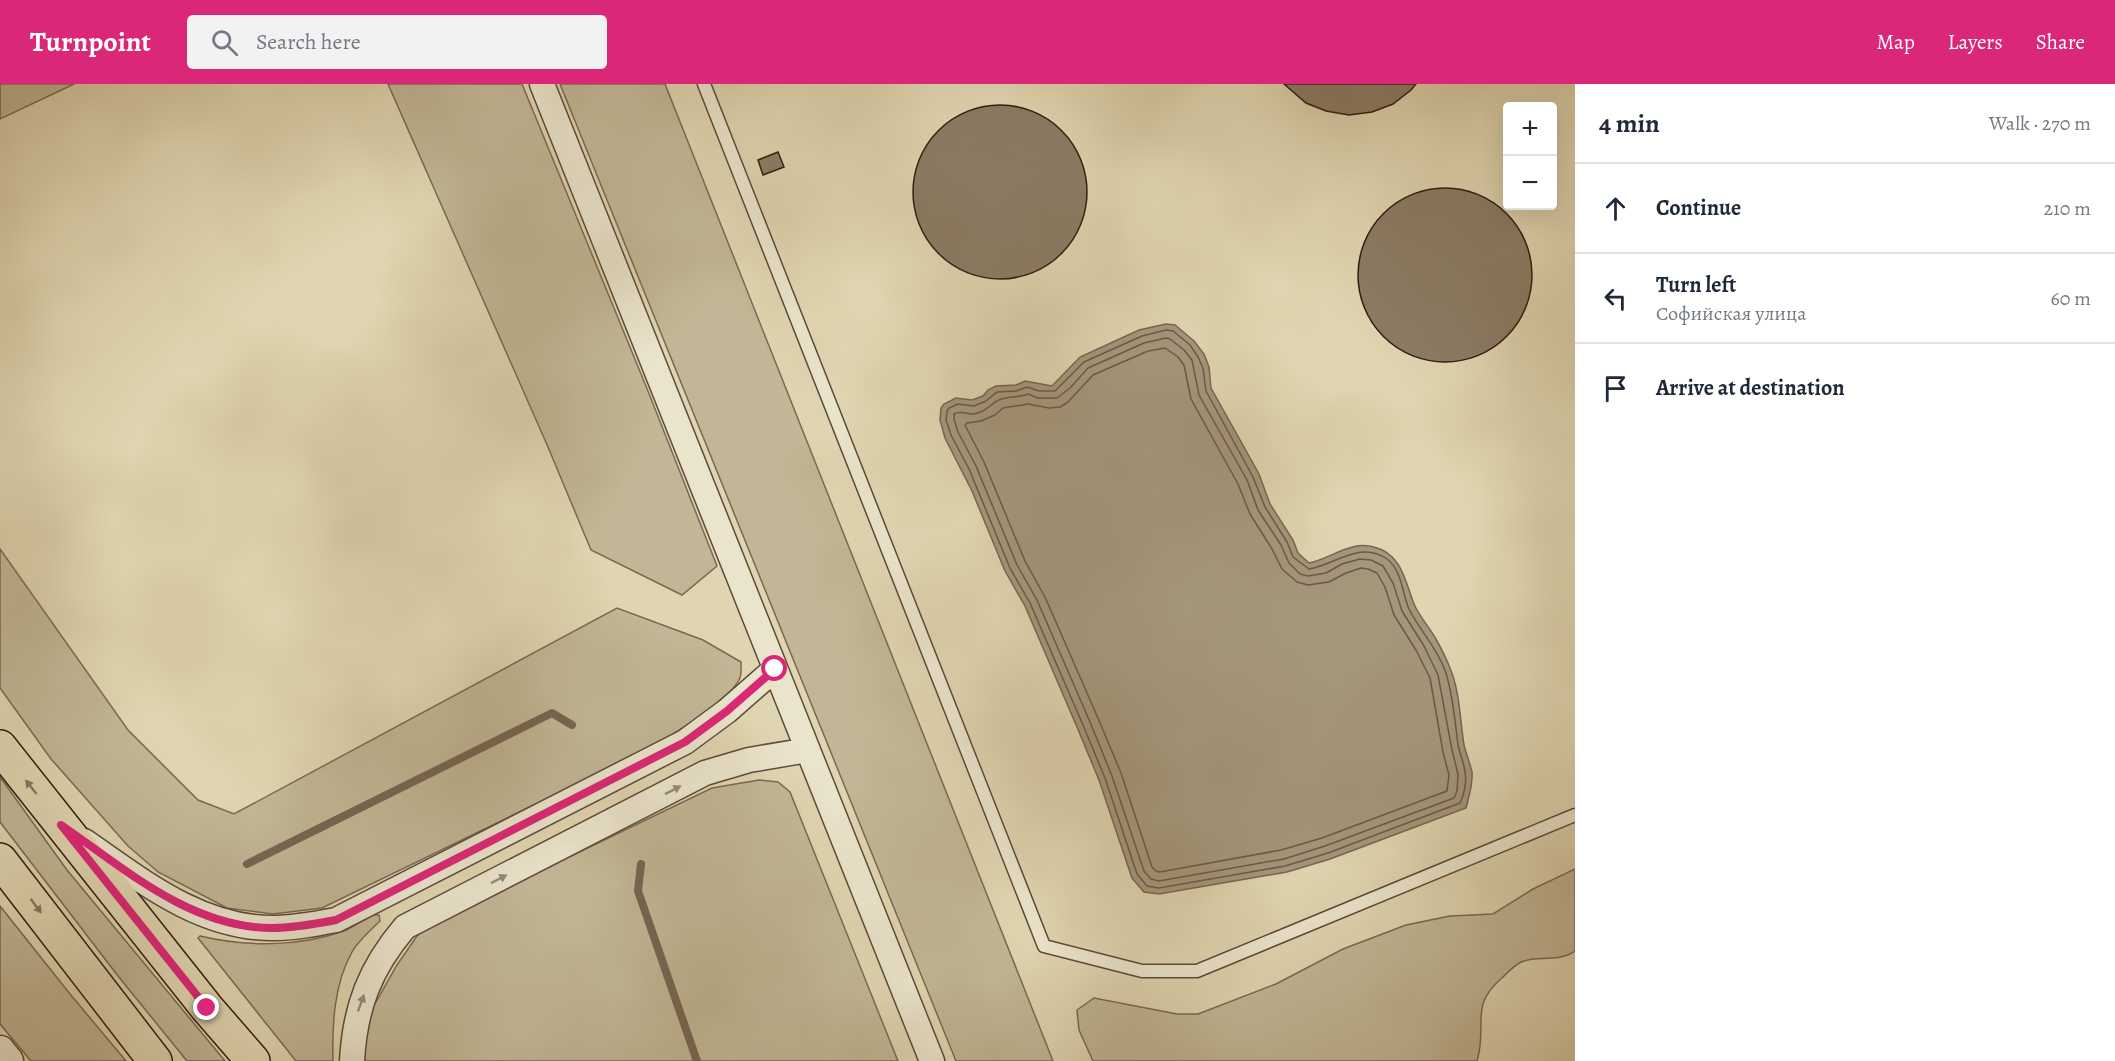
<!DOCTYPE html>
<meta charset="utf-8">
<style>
:root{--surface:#fff;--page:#f2f2f3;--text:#1f2937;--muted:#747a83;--line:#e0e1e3;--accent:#db2777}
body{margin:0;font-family:Alegreya,serif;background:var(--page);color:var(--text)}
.controls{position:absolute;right:18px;top:18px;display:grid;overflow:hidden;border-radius:6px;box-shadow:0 6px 24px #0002}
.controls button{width:54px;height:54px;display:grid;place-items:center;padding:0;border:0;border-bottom:2px solid var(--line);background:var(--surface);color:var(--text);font:30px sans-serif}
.stop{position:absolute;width:18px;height:18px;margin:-14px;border:4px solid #db2777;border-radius:50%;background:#fff}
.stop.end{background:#db2777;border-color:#fff;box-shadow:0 2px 6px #0008}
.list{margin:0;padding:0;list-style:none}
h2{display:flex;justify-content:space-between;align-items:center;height:78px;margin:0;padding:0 24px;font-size:26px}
h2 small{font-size:20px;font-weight:400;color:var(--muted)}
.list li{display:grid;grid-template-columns:39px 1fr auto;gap:18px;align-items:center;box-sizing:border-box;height:90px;padding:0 24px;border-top:2px solid var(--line)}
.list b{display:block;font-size:22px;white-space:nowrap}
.list p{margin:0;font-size:20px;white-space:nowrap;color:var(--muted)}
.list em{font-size:20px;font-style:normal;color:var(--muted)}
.icon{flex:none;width:33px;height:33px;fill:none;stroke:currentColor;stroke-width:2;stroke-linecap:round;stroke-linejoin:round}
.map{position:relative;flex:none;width:1575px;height:977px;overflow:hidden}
header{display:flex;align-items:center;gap:36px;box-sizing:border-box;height:84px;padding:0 30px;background:var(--accent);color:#fff}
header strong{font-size:28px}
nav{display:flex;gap:33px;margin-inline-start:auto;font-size:21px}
.search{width:420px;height:54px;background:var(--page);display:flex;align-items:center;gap:15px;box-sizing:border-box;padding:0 21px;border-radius:6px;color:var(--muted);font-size:22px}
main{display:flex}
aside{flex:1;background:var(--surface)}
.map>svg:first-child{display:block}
.green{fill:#c1b695;stroke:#796954;stroke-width:1.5}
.water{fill:#a4967b;stroke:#766551;stroke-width:1.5}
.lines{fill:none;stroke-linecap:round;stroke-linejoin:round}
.shore{stroke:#6a5947;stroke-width:1.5}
.stream{stroke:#766551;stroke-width:8}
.building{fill:#8b7c65;stroke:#311c13;stroke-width:1.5}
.service-casing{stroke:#5c4a3a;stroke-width:15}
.minor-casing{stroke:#5c4a3a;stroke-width:27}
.tertiary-casing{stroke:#5c4a3a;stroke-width:33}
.primary-casing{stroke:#311c13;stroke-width:36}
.service{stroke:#eae4cc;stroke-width:12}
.minor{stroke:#eae4cc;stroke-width:24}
.tertiary{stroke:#eae4cc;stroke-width:30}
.primary{stroke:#dfd5b0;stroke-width:33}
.oneway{fill:#887862}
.oneway2{fill:#978a79}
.route{stroke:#db2777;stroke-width:8}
</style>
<header>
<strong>Turnpoint</strong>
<div class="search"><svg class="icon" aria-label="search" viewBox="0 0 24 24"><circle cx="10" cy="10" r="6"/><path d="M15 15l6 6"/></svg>Search here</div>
<nav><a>Map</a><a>Layers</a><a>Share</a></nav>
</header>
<main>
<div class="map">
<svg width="1575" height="977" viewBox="0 0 1575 977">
<rect width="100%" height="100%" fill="#dfd5b0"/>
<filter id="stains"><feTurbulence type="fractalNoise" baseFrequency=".00333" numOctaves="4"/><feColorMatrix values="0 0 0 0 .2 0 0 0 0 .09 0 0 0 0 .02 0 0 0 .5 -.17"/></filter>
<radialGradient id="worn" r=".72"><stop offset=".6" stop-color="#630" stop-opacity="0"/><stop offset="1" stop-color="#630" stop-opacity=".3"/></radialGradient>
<!-- green -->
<path class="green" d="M0,0H74L0,35Z
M388,0H522L648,307L717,482L682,511L591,466L548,363Z
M560,0H665L1053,977H956Z
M0,465L128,646L198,716L234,730L617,524L703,556L741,578C741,584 742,591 739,596C726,619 667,654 643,668L322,824L273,830L227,824L158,788L128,762L51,675L0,604Z
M0,693L67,786L225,977H187L118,892L0,738Z
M759,696L778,698L790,708L898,977H364L368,932L397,881L417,852L432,839L712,704Z
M1575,785V867C1558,879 1537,871 1521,878C1515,881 1508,888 1503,893C1468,922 1488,941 1477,977H1093L1079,946L1077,926L1094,914L1177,930H1198L1276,900L1343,865L1406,841L1450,832L1493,830L1533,805Z
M0,822L70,910L126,977H31L0,940Z
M373,831H379L380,837C371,846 358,857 352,868C334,900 332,941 333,977H296L198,854L200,852C247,863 298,863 344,847C354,843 363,836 373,831Z"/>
<!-- water -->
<path class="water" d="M1166,240L1175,241L1194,257L1204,270L1209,283L1211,304L1259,390L1270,420L1293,456L1298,469L1309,479C1330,475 1351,456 1374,463C1402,470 1405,497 1414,520C1419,532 1429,543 1436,555C1441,564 1446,574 1450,584C1460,608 1460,636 1464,661C1466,670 1470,679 1472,688C1473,700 1469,712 1466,724L1330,775L1287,788L1159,810L1144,808L1132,794L1099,696L1077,643L1025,522L1005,487L972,407L945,354L940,336L941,324L944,320L956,314L972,316L983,312L988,306L996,302L1016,301L1025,297L1052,302L1080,273L1139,246Z"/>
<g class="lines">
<!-- shore -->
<path class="shore" d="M1166,246L1173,247L1190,261L1198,273L1203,284L1206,307L1253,393L1265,423L1287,458L1293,473L1309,485C1335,481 1360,456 1387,475C1402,486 1402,509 1409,525C1420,547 1438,565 1446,589C1453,612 1455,637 1458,661C1460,670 1464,679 1465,688C1467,698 1464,711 1460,719L1328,769L1285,782L1159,804L1147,802L1137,790L1105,694L1083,641L1030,519L1010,484L969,385L951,351L946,336L947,327L949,324L958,320L974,322L986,317L997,308L1016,307L1027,303L1039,307H1055L1084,278L1142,252Z
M1166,254L1170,255L1184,266L1192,276L1199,311L1247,396L1258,426L1281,461L1289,479L1300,490L1308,492L1326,489L1342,480L1360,475L1371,476L1383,482L1393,499L1402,527L1424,562L1438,591L1452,666L1458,690L1457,707L1454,714L1325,762L1284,775L1159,797L1151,795L1144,787L1112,692L1090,638L1037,516L1017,481L976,382L958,348L954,335V330C961,326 965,330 973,330C986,329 991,319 999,316C1007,312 1018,314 1028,310L1038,314H1057L1070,304L1088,284L1144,259Z
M1165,264L1178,273L1184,281L1191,315L1238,400L1250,430L1272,465L1282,485L1297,498L1308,501L1329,498L1346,489L1361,484L1368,485L1377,489L1385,503L1394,531L1416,566L1430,594L1443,668L1449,691L1447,707L1322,754L1281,766L1160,788L1156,787L1152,783L1121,689L1098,634L1045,513L1025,477L984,378L965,341L967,339L981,337L995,331L1003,324L1028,320L1049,324L1060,323L1068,318L1093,291L1148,267Z"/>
<!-- stream -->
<path class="stream" d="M247,780L552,629L572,641
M641,780L638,807L697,977"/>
</g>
<!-- building -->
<path class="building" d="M1284,0H1416L1411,6L1393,20L1372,28L1349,31L1326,27L1306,19Z
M913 108a87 87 0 1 1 174 0a87 87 0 1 1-174 0Z
M778,68L784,83L763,91L758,76Z
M1358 191a87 87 0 1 1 174 0a87 87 0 1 1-174 0Z"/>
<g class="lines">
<defs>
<path id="service" d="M704,0L1044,862L1142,887H1197L1575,731"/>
<path id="minor" d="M542,0L932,977
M84,757C141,796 199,844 272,844C294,844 315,840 336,836L685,658L727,627L775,585
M352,977C355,923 370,884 405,843L705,689L749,676L808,666"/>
<path id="tertiary" d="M0,967L8,977"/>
<path id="primary" d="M0,663L207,924L253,977
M0,776L155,977"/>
</defs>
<!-- service casing -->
<use href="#service" class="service-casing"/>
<!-- minor casing -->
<use href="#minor" class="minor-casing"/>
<!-- tertiary casing -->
<use href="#tertiary" class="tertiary-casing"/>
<!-- primary casing -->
<use href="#primary" class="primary-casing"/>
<!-- service -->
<use href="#service" class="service"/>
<!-- minor -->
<use href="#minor" class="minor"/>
<!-- tertiary -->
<use href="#tertiary" class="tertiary"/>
<!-- primary -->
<use href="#primary" class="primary"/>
</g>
<!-- one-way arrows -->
<defs><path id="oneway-solid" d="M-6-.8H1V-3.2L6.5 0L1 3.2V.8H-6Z" transform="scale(1.5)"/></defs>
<g class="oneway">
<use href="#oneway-solid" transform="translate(31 703) rotate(-128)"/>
<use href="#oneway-solid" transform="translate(36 822) rotate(53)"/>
</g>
<g class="oneway2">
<use href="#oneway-solid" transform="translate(673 706) rotate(-27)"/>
<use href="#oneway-solid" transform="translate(499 795) rotate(-27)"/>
<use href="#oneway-solid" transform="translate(361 919) rotate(-70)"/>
</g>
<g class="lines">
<!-- route -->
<path class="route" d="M207,924L61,741C125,785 191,844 272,844C294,844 315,840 336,836L685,658L727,627L775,585"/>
</g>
<rect width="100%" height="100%" filter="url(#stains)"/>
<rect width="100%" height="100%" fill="url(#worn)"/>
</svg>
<div class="controls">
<button>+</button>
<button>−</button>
</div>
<div class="stop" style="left:775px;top:585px"></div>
<div class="stop end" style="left:207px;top:924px"></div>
</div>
<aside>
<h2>4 min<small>Walk · 270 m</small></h2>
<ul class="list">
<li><svg class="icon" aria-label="ahead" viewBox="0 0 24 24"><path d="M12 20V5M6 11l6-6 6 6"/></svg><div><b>Continue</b></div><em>210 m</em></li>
<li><svg class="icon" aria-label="left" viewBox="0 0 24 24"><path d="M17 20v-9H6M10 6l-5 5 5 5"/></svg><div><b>Turn left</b><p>Софийская улица</p></div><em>60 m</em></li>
<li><svg class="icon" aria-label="arrive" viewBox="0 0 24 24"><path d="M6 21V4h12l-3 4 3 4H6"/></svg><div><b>Arrive at destination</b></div></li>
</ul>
</aside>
</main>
